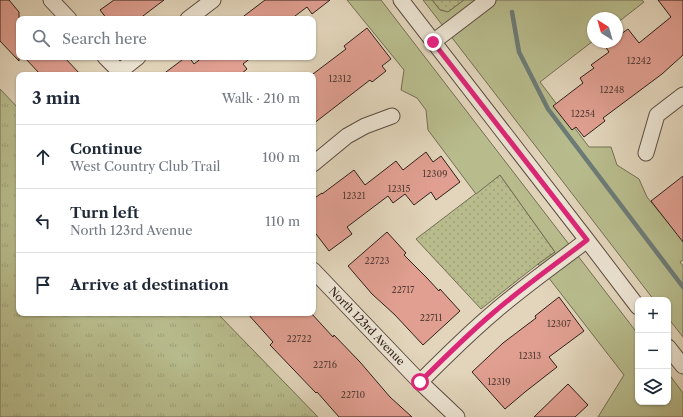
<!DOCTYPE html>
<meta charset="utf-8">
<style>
:root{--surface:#fff;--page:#f6f6f7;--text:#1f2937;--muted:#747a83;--line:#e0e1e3}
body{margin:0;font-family:"Libre Caslon Text",serif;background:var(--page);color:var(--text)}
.controls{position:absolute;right:12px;bottom:12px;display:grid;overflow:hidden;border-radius:8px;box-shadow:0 1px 3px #0004}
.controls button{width:36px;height:36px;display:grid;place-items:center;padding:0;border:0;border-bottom:1px solid var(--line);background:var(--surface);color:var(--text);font:20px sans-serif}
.compass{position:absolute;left:587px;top:12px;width:36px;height:36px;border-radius:50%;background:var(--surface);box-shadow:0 1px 3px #0004;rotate:323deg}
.stop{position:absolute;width:12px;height:12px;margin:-9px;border:3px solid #db2777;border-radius:50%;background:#fff}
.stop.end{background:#db2777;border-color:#fff;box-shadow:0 1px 4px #0008}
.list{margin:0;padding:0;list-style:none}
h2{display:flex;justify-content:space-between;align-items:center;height:52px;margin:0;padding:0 16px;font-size:17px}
h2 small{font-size:13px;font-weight:400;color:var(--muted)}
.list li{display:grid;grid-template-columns:26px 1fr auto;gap:12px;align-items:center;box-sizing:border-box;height:64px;padding:0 16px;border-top:1px solid var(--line)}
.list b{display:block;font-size:15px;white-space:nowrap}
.list p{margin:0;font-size:13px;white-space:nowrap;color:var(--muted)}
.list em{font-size:13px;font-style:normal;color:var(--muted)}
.icon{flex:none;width:22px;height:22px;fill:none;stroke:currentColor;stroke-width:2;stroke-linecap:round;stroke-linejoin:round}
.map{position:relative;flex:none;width:683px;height:417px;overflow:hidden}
.search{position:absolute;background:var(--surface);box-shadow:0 1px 3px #0004;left:16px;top:16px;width:300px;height:44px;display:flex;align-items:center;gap:10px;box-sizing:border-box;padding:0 14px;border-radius:8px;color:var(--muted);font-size:15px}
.panel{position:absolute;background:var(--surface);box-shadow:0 1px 3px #0004;left:16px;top:72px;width:300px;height:244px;border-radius:8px}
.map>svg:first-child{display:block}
.grass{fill:url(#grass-tufts);stroke:#746e54}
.park{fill:url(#park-dots);stroke:#746e54}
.garden{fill:#b8bc8d;stroke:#746e54}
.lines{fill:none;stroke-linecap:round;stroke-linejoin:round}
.stream{stroke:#6c7b77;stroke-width:4.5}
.building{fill:#e09f91;stroke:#2f201b}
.minor-casing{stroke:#5c4d43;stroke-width:17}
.minor{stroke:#ece4d3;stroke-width:15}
.route{stroke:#db2777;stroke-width:5}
.labels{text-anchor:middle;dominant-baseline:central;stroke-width:3.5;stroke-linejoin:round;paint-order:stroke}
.number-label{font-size:9px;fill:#5b4038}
.street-label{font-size:11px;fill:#2f201b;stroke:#ece4d3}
</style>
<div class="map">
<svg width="683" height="417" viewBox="0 0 683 417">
<defs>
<pattern id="grass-tufts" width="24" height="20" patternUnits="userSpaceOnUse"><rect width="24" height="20" fill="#b8bc8d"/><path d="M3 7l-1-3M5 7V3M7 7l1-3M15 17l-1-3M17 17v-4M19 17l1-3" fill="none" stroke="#9ea179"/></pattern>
<pattern id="park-dots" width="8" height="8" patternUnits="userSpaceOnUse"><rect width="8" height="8" fill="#b8bc8d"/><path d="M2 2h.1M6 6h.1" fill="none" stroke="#9ea179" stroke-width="1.8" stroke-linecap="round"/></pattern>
</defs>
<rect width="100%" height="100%" fill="#e2d5bb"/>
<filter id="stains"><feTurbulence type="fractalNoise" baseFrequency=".005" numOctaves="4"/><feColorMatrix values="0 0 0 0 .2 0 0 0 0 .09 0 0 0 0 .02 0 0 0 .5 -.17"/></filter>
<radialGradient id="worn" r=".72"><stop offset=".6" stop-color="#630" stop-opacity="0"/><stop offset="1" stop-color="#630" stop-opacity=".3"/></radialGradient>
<!-- grass -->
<path class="grass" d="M0,89L19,109V313H217L318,417H0Z"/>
<!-- park -->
<path class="park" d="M432,0H464L448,12L440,10Z
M500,175L555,252L538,264L481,309L416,239Z"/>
<!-- garden -->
<path class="garden" d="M347,0H381L638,334V402H668V373L683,393V417H598L624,375L538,264L555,252L500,175L476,194L428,130L426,110L417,98L401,90L404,70Z
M423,0H432L440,10L448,12L464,0H642L644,2L617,23V18H593V41L540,82L589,147H611L617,165L639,179L647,197L683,241V260L680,262L683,266V337L668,318V300H654Z"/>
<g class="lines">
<!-- stream -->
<path class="stream" d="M512,12L519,52L548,109L683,287"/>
</g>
<!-- building -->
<path class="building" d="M0,0H9L19,12V61L0,41Z
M114,0H164L139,19H107L100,10Z
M265,0H330L312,14L307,7L291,19H240Z
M658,0H683V55L662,74L603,118L605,121L584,137L576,127L572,130L553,106L583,83L580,78L594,68L591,65L609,52L605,46L610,42H617V37L628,29L639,43L671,17Z
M367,28L391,59L382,66L386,71L372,82L370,80L313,124V74L346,49L344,46Z
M24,57H64L81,75H41Z
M186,57H189L194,64L203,57H252L243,64L247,69L240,75H162Z
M426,152L433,162L441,156L460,182L436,200L431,192L414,205L405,194L393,203L388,196L347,227L352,234L329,251L313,230V199L322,193V194L354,170L365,185L396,161L403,170Z
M683,176V242L651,201Z
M387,232L406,253L404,255L427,278L439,291L440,289L460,311L423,345L395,315L372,294L348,266Z
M559,297L584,331L549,357L557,367L525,392L505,409L472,372L503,343L536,318L535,316Z
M247,313H311L333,337L334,335L360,362L390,397L412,417H339L317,392L316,393L270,345L273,342Z
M568,384L588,405L575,417H534Z"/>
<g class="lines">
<defs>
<path id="minor" d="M51,0L69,19
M401,0L587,240L638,307
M188,19L213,0
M433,42L488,0
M105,57L123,75
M119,72L138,57
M646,153L657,115L683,95
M313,164L347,136L365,126L392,116
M313,270L420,382L457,417
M668,347L683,366
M420,382C444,358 467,335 493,313C523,287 556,264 587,240"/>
</defs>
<!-- minor casing -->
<use href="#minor" class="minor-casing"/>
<!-- minor -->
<use href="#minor" class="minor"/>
</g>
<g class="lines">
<!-- route -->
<path class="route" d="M420,382C444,358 467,335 493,313C523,287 556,264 587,240L433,42"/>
</g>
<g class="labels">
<!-- number labels -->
<g class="number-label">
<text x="639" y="60">12242</text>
<text x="340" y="78">12312</text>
<text x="612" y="89">12248</text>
<text x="583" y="113">12254</text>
<text x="435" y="173">12309</text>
<text x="399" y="188">12315</text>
<text x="354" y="195">12321</text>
<text x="377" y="260">22723</text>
<text x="403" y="289">22717</text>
<text x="431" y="317">22711</text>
<text x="559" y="323">12307</text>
<text x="299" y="338">22722</text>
<text x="530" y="355">12313</text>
<text x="325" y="364">22716</text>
<text x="499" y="381">12319</text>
<text x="353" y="394">22710</text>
</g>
<!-- street labels -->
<g class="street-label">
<text transform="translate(367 326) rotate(46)">North 123rd Avenue</text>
</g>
</g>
<rect width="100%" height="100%" filter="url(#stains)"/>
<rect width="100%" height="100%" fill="url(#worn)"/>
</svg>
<div class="controls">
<button>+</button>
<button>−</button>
<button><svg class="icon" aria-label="layers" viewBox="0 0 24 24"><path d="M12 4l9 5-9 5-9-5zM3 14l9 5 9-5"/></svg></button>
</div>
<svg class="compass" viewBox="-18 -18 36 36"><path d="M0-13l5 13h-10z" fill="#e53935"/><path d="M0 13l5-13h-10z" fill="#747a83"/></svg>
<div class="stop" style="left:420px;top:382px"></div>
<div class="stop end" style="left:433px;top:42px"></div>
<div class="search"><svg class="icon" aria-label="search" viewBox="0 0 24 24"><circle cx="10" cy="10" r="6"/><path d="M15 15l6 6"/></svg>Search here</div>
<section class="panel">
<h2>3 min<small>Walk · 210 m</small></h2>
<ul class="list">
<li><svg class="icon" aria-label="ahead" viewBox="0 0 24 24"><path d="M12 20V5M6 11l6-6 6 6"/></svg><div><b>Continue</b><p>West Country Club Trail</p></div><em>100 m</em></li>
<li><svg class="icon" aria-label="left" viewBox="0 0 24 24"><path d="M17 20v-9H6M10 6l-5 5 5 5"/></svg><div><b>Turn left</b><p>North 123rd Avenue</p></div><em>110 m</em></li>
<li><svg class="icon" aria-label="arrive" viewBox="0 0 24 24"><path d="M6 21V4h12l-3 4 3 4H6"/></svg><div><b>Arrive at destination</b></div></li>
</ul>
</section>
</div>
